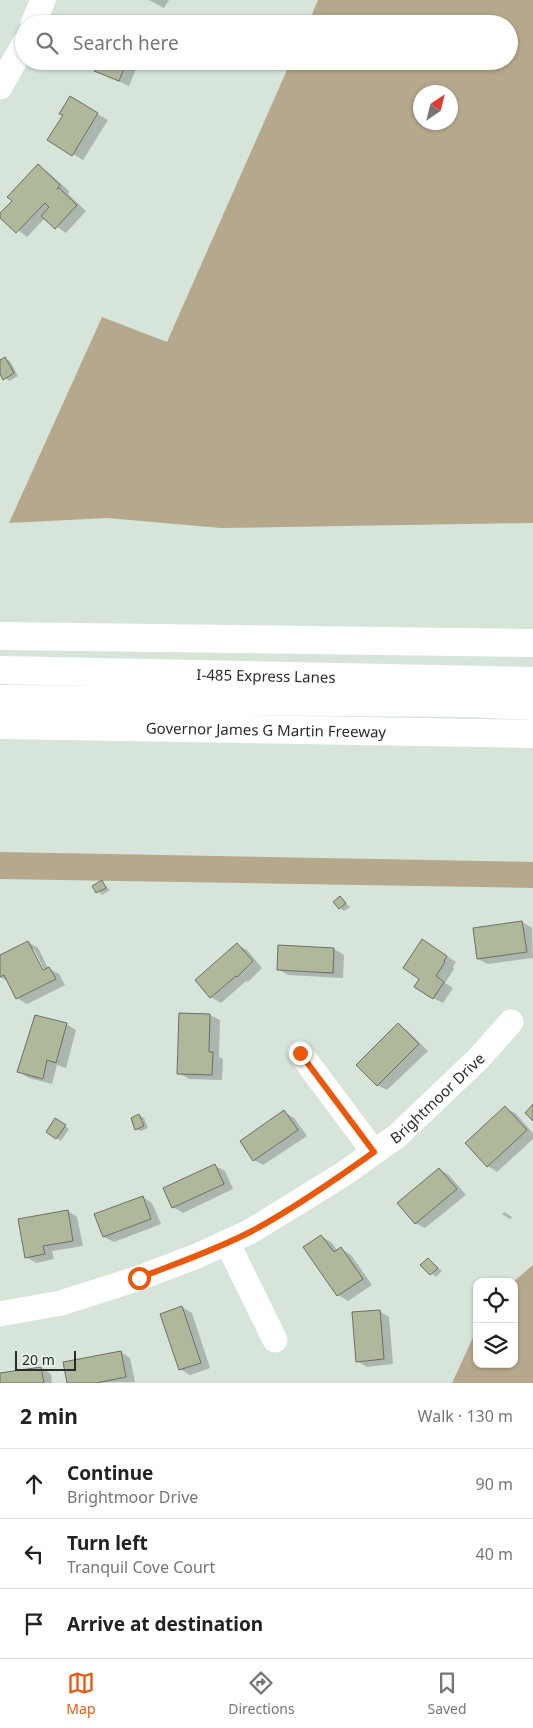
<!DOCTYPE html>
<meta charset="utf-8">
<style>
:root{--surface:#fff;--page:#f6f6f6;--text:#222;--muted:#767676;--line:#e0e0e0;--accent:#ea580c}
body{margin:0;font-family:"Noto Sans",sans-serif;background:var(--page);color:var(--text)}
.controls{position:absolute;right:15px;bottom:15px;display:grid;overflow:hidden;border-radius:10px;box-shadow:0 1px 4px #0004}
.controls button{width:45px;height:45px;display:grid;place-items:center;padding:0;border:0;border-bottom:1px solid var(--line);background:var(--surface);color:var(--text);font:25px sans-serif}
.compass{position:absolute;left:413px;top:85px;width:45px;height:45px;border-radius:50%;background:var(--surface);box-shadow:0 1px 4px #0004;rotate:35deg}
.scale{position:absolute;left:15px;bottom:12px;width:61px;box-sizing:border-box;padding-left:5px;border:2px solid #292e2a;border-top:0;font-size:14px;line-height:18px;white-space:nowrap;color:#292e2a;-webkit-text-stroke:4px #e4f1e7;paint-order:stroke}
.stop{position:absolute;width:15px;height:15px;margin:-11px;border:4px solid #ea580c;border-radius:50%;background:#fff}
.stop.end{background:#ea580c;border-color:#fff;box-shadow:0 1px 5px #0008}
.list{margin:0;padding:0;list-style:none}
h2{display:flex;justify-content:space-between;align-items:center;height:65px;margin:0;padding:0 20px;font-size:21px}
h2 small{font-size:16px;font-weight:400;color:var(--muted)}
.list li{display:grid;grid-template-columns:32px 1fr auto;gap:15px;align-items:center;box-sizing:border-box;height:70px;padding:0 20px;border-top:1px solid var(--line)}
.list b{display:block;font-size:19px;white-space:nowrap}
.list p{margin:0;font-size:16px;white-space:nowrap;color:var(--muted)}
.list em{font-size:16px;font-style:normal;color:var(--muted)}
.icon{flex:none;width:28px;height:28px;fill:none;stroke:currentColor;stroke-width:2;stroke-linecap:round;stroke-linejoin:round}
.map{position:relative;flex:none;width:533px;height:1383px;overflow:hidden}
.search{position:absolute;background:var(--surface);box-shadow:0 1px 4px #0004;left:15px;right:15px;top:15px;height:55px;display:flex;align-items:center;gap:12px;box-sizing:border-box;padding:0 18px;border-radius:28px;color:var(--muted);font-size:19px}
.sheet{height:275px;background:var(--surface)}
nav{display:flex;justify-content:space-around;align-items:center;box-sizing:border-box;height:70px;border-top:1px solid var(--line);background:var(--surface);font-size:14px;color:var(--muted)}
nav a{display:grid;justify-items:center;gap:2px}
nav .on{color:var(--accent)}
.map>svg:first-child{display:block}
.forest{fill:#b5a88d;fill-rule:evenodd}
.shadow{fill:#0003;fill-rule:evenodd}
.building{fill:#b0b89c;stroke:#6c7063}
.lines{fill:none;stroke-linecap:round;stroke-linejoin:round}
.street{stroke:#fff;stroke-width:25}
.highway{stroke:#fff;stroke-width:28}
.route{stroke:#ea580c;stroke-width:6}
.labels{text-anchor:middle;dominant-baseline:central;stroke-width:4.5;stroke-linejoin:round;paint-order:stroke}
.street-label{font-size:15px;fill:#292e2a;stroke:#e4f1e7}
</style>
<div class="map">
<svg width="533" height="1383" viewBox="0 0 533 1383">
<rect width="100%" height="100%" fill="#d6e4da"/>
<!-- forest -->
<path class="forest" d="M318,0H533V523L221,528L107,518L9,523L102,317L167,342L291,61H509V24H308ZM420,92H450V122H420Z
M0,852L533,862V888L0,879Z
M533,1265V1383H452L477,1329V1364H514L513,1282Z"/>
<!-- shadow -->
<path class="shadow" d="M149,0H169L164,8Z
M99,61H139L129,86L95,71Z
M70,98L108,120L83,160L49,140L64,115Z
M38,166L48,172L69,191L68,194L86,211L66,233L45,218L27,237L0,216L14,201Z
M5,359L10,361L18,376L9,381L0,371V362Z
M102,882L110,890L102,895L94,886Z
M340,898L350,907L344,911L340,908Z
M522,922L532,928L533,958L488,964L478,959Z
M28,942L38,948L48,968L59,974L65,985L27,1004L17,998L9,982L0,977V957ZM31,949H34L47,975L44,976Z
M237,945L247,950L262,968L248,982L246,981L221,1003L211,997Z
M432,946L456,962L453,967L454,969L445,983L453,988L443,1003L433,998L421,979Z
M279,947L334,949L344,955L343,978L288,975L278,969Z
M210,1015L220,1020L219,1057L223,1059L222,1080L189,1079L179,1073Z
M66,1024L76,1030L66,1068L57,1065L52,1084L29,1078L19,1072Z
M399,1025L408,1031L428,1051L387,1090L377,1085Z
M505,1108L515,1113L533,1133V1139L497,1172L488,1166Z
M284,1112L294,1118L307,1136L263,1165L254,1160Z
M139,1115L144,1118L148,1128L141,1131L136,1129Z
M60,1122L69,1129L61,1141L47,1132Z
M215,1166L225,1171L233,1189L183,1213L173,1207Z
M439,1169L449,1175L466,1195L425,1228L415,1223Z
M143,1197L152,1203L161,1224L114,1242L104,1237Z
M68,1211L77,1217L83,1246L52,1251L54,1259L36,1263L26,1257Z
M504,1212L512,1217L510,1219L502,1214Z
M321,1236L331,1242L338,1251L341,1249L351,1255L372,1285L348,1301L338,1295Z
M428,1259L442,1271L436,1277L422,1265Z
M182,1307L192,1313L210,1368L190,1375L180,1369Z
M379,1311L389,1317L393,1364L367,1367L357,1361Z
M121,1352L130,1358L135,1382L68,1383Z
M41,1368L51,1374L52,1383H0V1374Z"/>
<!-- building -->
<path class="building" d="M98,61H127L119,81L94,71Z
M70,96L98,113L72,156L47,140L63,115L59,114Z
M38,164L60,185L57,189L59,188L77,205L55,229L41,216L49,207L45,203L16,233L0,218V213L12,201L7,197Z
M5,357L14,373L3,380L0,374V360Z
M102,880L106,888L96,893L92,886Z
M340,896L346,903L339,909L333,902Z
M522,921L527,952L477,959L473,928Z
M422,939L447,956L444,961L445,962L436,976L444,982L433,999L414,987L419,979L403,968Z
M28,941L43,970L49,967L56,979L16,999L4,975L0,977V955Z
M237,943L253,961L237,977L236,976L210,998L195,980Z
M278,945L334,948L333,973L277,970Z
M179,1013L210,1014L209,1052H213L212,1075L177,1074Z
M35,1015L67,1023L56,1063L47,1060L43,1079L17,1072Z
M398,1023L419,1044L377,1086L356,1065Z
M533,1104V1121L525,1113Z
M505,1106L527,1130L487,1167L465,1143Z
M284,1110L298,1130L253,1161L240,1141Z
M139,1114L144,1126L135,1130L131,1118Z
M55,1118L66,1125L56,1139L46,1132Z
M215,1164L224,1184L172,1208L163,1188Z
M439,1168L457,1189L415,1224L397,1203Z
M143,1196L151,1219L103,1237L94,1214Z
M68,1210L73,1241L43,1246L45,1254L25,1258L18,1219Z
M321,1235L334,1252L341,1247L363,1279L337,1296L303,1247Z
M428,1258L438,1268L430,1275L420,1265Z
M182,1306L201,1363L179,1370L160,1314Z
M380,1310L384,1359L356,1362L352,1312Z
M121,1351L126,1377L96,1383H67L63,1362Z
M41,1367L44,1383H0V1373Z"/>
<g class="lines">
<!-- street -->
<g class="street">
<path d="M33,24L43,0"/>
<path d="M0,87L24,44"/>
<path d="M300,1053L374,1152"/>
<path d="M227,1242L275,1340"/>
<path id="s1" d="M0,1314L61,1303L139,1278L197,1256L251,1231L342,1175L397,1136L479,1058L511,1022"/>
</g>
<!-- highway -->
<g class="highway">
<path d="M0,636L533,643"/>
<path id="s2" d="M0,670L533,681"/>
<path d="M0,699L468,703L533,706"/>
<path id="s3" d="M0,725L533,734"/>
</g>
</g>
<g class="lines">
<!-- route -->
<path class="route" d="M139,1278C177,1263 216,1250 252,1231C295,1208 335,1180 374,1152L300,1053"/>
</g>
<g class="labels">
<!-- street labels -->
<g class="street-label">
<text stroke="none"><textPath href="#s2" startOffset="266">I-485 Express Lanes</textPath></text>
<text stroke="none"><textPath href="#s3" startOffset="266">Governor James G Martin Freeway</textPath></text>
<text stroke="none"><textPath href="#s1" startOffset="495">Brightmoor Drive</textPath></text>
</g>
</g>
</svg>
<div class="controls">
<button><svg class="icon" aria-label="locate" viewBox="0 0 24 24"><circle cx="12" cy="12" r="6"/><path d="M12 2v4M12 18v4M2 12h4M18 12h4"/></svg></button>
<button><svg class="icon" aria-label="layers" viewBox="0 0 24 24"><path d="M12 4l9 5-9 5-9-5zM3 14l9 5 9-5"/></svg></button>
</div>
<svg class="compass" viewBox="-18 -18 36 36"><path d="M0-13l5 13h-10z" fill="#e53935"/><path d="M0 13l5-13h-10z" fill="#767676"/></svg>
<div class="scale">20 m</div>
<div class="stop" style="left:139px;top:1278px"></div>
<div class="stop end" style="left:300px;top:1053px"></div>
<div class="search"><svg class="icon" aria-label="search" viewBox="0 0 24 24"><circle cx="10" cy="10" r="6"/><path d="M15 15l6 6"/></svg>Search here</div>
</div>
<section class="sheet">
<h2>2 min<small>Walk · 130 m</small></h2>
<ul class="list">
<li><svg class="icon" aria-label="ahead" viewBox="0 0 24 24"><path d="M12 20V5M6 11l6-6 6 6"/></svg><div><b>Continue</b><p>Brightmoor Drive</p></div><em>90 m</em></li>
<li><svg class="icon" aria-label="left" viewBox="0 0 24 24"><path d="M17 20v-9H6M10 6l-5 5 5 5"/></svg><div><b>Turn left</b><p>Tranquil Cove Court</p></div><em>40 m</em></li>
<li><svg class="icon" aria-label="arrive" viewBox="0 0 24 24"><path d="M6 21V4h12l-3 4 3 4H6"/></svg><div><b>Arrive at destination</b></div></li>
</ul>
</section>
<nav>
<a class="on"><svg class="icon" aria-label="map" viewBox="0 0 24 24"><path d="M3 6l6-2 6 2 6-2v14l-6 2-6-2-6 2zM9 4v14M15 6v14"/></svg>Map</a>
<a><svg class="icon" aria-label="directions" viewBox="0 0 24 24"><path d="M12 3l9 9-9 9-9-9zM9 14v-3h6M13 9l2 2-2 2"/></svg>Directions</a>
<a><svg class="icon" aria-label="saved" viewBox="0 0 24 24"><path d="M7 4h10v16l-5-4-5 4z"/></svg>Saved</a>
</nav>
